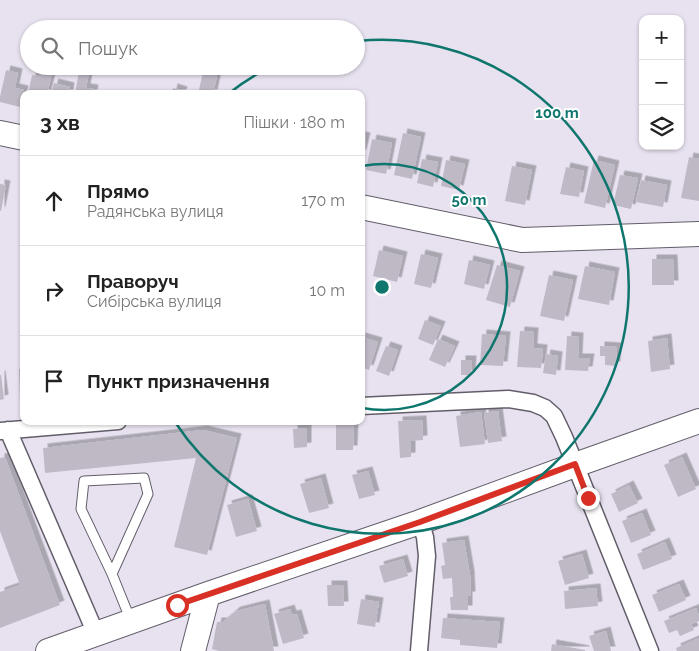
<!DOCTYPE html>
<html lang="uk">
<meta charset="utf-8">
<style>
:root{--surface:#fff;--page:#f2f2f2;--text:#222;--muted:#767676;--line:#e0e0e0}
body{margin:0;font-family:Raleway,sans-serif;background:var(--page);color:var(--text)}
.controls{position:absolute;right:15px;top:15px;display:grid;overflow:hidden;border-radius:10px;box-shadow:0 1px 4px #0004}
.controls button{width:45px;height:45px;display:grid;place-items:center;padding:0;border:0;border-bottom:1px solid var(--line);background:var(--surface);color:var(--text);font:25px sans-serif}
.stop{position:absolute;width:15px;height:15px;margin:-11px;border:4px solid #d93025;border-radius:50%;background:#fff}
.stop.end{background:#d93025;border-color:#fff;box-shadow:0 1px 5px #0008}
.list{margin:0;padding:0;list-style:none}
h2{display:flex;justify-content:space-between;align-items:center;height:65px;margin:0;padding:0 20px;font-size:21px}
h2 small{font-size:16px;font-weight:400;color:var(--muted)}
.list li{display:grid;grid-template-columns:32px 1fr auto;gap:15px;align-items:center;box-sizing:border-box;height:90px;padding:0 20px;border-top:1px solid var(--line)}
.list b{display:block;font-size:19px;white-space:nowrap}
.list p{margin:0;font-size:16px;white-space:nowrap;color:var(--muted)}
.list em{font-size:16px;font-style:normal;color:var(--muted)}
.icon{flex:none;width:28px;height:28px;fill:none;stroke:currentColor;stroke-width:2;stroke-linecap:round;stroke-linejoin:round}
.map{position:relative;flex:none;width:699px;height:651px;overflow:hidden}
.search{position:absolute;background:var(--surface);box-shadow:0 1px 4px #0004;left:20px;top:20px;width:345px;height:55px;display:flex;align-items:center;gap:12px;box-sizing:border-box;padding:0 18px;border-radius:28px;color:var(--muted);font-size:19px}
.panel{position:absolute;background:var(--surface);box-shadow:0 1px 4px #0004;left:20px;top:90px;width:345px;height:335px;border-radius:10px}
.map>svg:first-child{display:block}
.building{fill:#bfb9c6;filter:url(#shadow)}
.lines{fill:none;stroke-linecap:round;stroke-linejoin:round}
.lane-casing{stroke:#625d69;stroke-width:11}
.street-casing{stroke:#625d69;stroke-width:19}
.secondary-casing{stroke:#625d69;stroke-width:26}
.lane{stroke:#fff;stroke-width:9}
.street{stroke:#fff;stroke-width:16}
.secondary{stroke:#fff;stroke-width:24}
.route{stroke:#d93025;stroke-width:6}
.ring{fill:none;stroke:#0f766e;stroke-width:2.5}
.centre{fill:#0f766e;stroke:#fff;stroke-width:2.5}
.ring-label{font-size:15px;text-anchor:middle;font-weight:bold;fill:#0f766e;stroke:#fff;stroke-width:4;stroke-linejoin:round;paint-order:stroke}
</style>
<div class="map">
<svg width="699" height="651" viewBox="0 0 699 651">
<defs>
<filter id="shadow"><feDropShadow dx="4.5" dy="-4.5" stdDeviation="0" flood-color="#0004"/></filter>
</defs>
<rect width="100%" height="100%" fill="#e8e2f0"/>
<!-- building -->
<path class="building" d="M41,67L53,69L47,94H28L32,75L39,76Z
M6,70L18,73L15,88L24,90L20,107L0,102V97Z
M79,71L89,73L86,88L94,89L93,94H75Z
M203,72L217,76L213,94H198Z
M54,83L70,87L69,94H51Z
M173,88L183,91L182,94H172Z
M403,133L421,137L412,179L394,175Z
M361,136L366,137L362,154H361Z
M372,139L392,143L386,174L366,170Z
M689,157L699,159V201L681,198Z
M422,159L438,162L433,187L417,183Z
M446,160L465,164L459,190L441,186Z
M594,160L615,165L605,208L584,203Z
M512,166L532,170L525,205L505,201Z
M566,167L584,171L579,197L560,194Z
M620,175L638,178L631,209L613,205Z
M641,180L667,185L663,207L636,202Z
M0,184L6,185L1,211H0Z
M379,250L403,256L397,282L373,276Z
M421,254L438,258L431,288L414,284Z
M652,259H673L674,285H652Z
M469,260L490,265L484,289L464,284Z
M497,265L520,271L510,307L486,300Z
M585,266L615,272L609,305L578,299Z
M549,275L573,280L564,321L540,316Z
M425,320L441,326L433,345L418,339Z
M520,331L534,332L533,348L543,349L541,368L517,367Z
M482,334L506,336L503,366L480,365Z
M567,336L579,337L578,358H590L588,371L565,370Z
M361,337L378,342L369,370L361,367Z
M667,338L670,369L651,372L648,341Z
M438,339L455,346L445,367L429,360Z
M386,346L398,350L389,376L376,371Z
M600,346L617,347L616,366L605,365V356H600Z
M546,354L558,356L556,375L543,373Z
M461,360H472L471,375H461Z
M19,369H24V399H20Z
M0,375H1L4,399L0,400Z
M498,411L502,441L488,443L484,413Z
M481,412L485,444L460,447L456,416Z
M422,420L423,440L411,441V457L400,458L398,421Z
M336,424H354L353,450H336Z
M307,428V447L294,448L293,429Z
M203,430L237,438L207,555L174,547L196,458L45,473L43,448Z
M5,457L60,605L0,628V592L20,585L0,531V458Z
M682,457L696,489L678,497L664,465Z
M368,471L375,495L359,499L352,475Z
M321,478L329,508L309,513L300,484Z
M629,485L638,503L619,512L611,494Z
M248,499L257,531L236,537L227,505Z
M642,513L651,535L631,543L622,521Z
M464,540L470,575L471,596H468V610H451L450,597H453L452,578L443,579L441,566L445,565L442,543Z
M665,542L672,559L643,570L637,554Z
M582,554L589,578L565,585L558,561Z
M403,559L408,576L384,583L379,566Z
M679,584L686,600L659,612L652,595Z
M327,585H343L344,606H328Z
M596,588L598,606L565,609L564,591Z
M361,599L379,602L375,627L357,624Z
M265,604L274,651H219L212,649L217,622H223L236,611Z
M696,608L699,616V621L691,624L694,630L680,636L677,630L669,633L664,621Z
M290,609L292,615L297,614L304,638L283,644L274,614Z
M443,618L500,622L497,648L460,645V640L441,638Z
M606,631L611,651H594L589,636Z
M699,638V651H677L676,648Z
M552,644L585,650V651H551Z"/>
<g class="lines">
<defs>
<path id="lane" d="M112,574L81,509L84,481L144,478L148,494L112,574L131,621"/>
<path id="street" d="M361,406L508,399L533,403L545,408L554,416L564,437L650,651
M8,430L96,634
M0,431L118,421
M419,651L427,556L425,537L420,522"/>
<path id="secondary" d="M0,133L24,138
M361,207L522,240L699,234
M48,651L208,594L420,522L575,465L699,421
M193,651L208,594"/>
</defs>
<!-- lane casing -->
<use href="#lane" class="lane-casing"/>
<!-- street casing -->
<use href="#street" class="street-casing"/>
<!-- secondary casing -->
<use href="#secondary" class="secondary-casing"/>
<!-- lane -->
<use href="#lane" class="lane"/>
<!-- street -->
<use href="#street" class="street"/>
<!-- secondary -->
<use href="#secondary" class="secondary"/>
</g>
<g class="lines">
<!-- route -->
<path class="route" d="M177,605L420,522L575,464L588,498"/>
</g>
<!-- distance rings -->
<g class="ring">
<path d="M362 166A123 123 0 1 1 362 408"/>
<path d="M228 94A247 247 0 0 1 270 67M358 41A247 247 0 1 1 175 422"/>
</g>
<circle cx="382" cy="287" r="8" class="centre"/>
<g class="ring-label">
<text x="557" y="118">100 m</text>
<text x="469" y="205">50 m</text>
</g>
</svg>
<div class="controls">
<button>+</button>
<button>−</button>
<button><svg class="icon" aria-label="layers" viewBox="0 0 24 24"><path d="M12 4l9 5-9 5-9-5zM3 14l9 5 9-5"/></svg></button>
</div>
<div class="stop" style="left:177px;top:605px"></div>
<div class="stop end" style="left:588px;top:498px"></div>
<div class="search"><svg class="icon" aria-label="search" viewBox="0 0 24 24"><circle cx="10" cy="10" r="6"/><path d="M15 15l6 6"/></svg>Пошук</div>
<section class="panel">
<h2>3 хв<small>Пішки · 180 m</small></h2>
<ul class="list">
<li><svg class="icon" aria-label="ahead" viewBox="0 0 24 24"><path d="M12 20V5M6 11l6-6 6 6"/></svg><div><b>Прямо</b><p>Радянська вулиця</p></div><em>170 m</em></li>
<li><svg class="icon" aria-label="right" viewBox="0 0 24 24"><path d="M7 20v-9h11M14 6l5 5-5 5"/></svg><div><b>Праворуч</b><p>Сибірська вулиця</p></div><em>10 m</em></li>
<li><svg class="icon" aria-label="arrive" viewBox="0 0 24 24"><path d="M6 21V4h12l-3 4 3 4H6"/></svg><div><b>Пункт призначення</b></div></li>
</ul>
</section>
</div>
